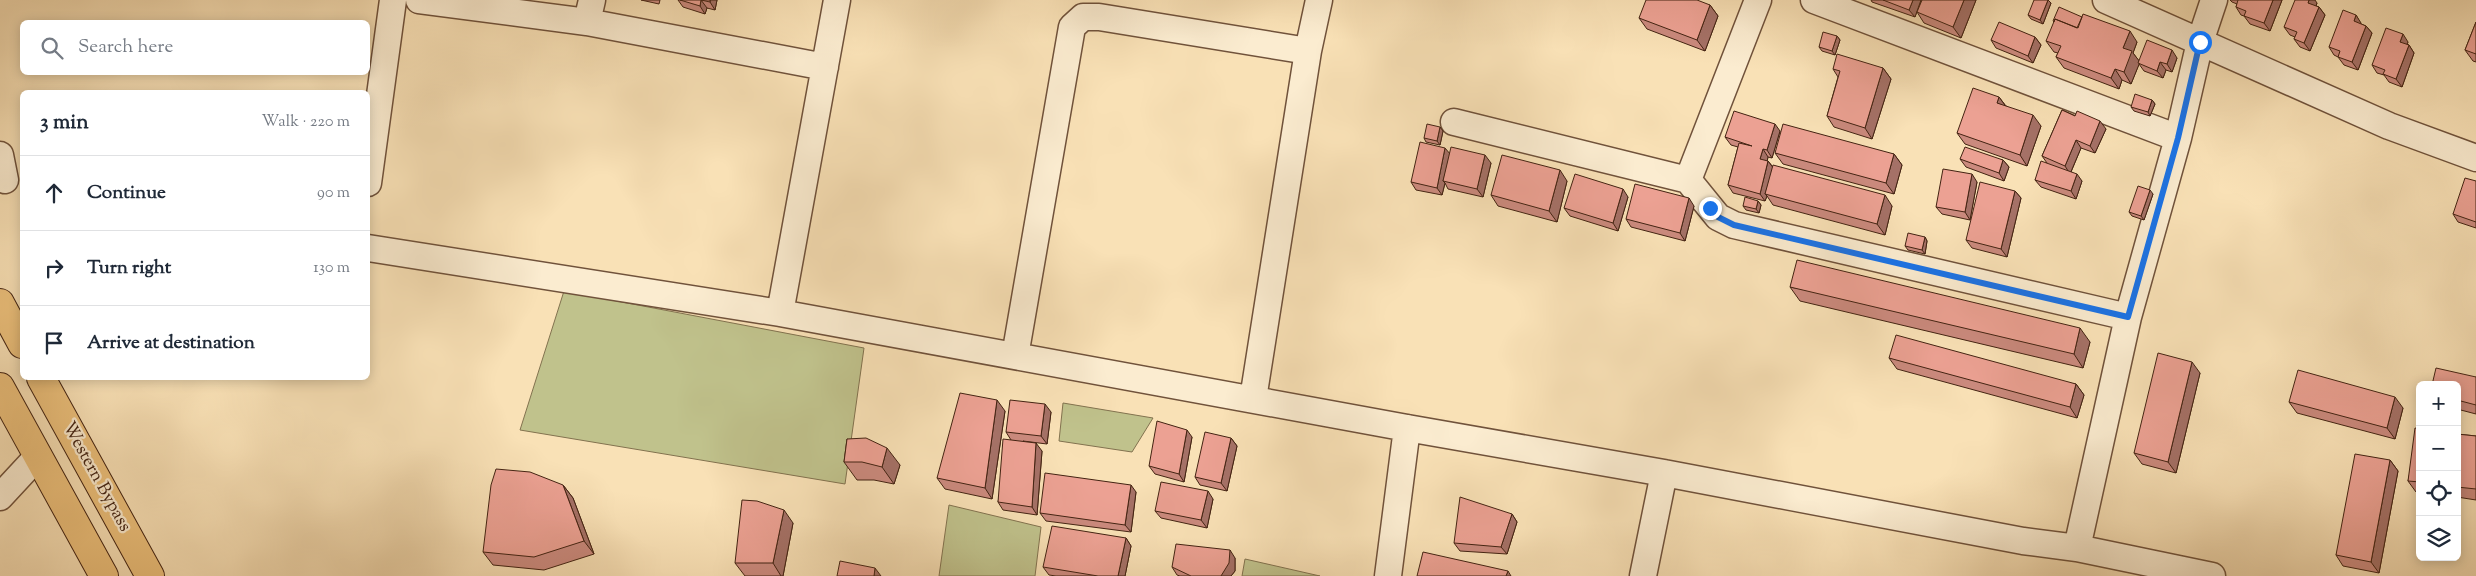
<!DOCTYPE html>
<meta charset="utf-8">
<style>
:root{--surface:#fff;--page:#f2f2f3;--text:#1f2937;--muted:#747a83;--line:#e0e1e3}
body{margin:0;font-family:"Sorts Mill Goudy",serif;background:var(--page);color:var(--text)}
.controls{position:absolute;right:15px;bottom:15px;display:grid;overflow:hidden;border-radius:8px;box-shadow:0 2px 12px #0003}
.controls button{width:45px;height:45px;display:grid;place-items:center;padding:0;border:0;border-bottom:1px solid var(--line);background:var(--surface);color:var(--text);font:25px sans-serif}
.stop{position:absolute;width:15px;height:15px;margin:-11px;border:4px solid #1a73e8;border-radius:50%;background:#fff}
.stop.end{background:#1a73e8;border-color:#fff;box-shadow:0 1px 5px #0008}
.list{margin:0;padding:0;list-style:none}
h2{display:flex;justify-content:space-between;align-items:center;height:65px;margin:0;padding:0 20px;font-size:21px}
h2 small{font-size:16px;font-weight:400;color:var(--muted)}
.list li{display:grid;grid-template-columns:32px 1fr auto;gap:15px;align-items:center;box-sizing:border-box;height:75px;padding:0 20px;border-top:1px solid var(--line)}
.list b{display:block;font-size:19px;white-space:nowrap}
.list em{font-size:16px;font-style:normal;color:var(--muted)}
.icon{flex:none;width:28px;height:28px;fill:none;stroke:currentColor;stroke-width:2;stroke-linecap:round;stroke-linejoin:round}
.map{position:relative;flex:none;width:2476px;height:576px;overflow:hidden}
.search{position:absolute;background:var(--surface);box-shadow:0 2px 12px #0003;left:20px;top:20px;width:350px;height:55px;display:flex;align-items:center;gap:12px;box-sizing:border-box;padding:0 18px;border-radius:8px;color:var(--muted);font-size:19px}
.panel{position:absolute;background:var(--surface);box-shadow:0 2px 12px #0003;left:20px;top:90px;width:350px;height:290px;border-radius:8px}
.map>svg:first-child{display:block}
.green{fill:#c0c28c;stroke:#82724f}
.lines{fill:none;stroke-linecap:round;stroke-linejoin:round}
.street-casing{stroke:#70523b;stroke-width:29}
.primary-casing{stroke:#432312;stroke-width:30}
.street{stroke:#fbecd0;stroke-width:26}
.primary{stroke:#ecc07b;stroke-width:28}
.wall{fill:#cb8a7e;stroke:#432312}
.shaded-wall{fill:#a57167;stroke:#432312}
.building{fill:#eca193;stroke:#432312}
.route{stroke:#1a73e8;stroke-width:6}
.labels{text-anchor:middle;dominant-baseline:central;stroke-width:4.5;stroke-linejoin:round;paint-order:stroke}
.street-label{font-size:18px;fill:#432312;stroke:#fbecd0}
</style>
<div class="map">
<svg width="2476" height="576" viewBox="0 0 2476 576">
<rect width="100%" height="100%" fill="#f9e1b6"/>
<filter id="stains"><feTurbulence type="fractalNoise" baseFrequency=".004" numOctaves="4"/><feColorMatrix values="0 0 0 0 .2 0 0 0 0 .09 0 0 0 0 .02 0 0 0 .5 -.17"/></filter>
<radialGradient id="worn" r=".72"><stop offset=".6" stop-color="#630" stop-opacity="0"/><stop offset="1" stop-color="#630" stop-opacity=".3"/></radialGradient>
<!-- green -->
<path class="green" d="M564,291L864,348L845,484L520,430Z
M1063,403L1153,418L1132,452L1059,441Z
M949,505L1041,527L1035,576H939Z
M1245,559L1320,576H1242Z"/>
<g class="lines">
<defs>
<path id="street" d="M419,0L587,22L592,0
M1814,0L2178,138
M2106,0L2389,126L2476,158
M587,22L825,67
M1308,51L1319,0
M1454,122L1688,180L1718,217L1734,225L2128,317
M0,155L5,180
M1688,180L1758,0
M368,183L393,0
M368,248L780,313L1407,428L1664,473L2023,541L2077,548L2212,576
M780,313L837,0
M1015,356L1072,27L1083,17H1099L1308,51L1253,399
M0,497L38,456
M2077,548L2128,317L2178,138L2200,42L2214,0
M1388,576L1407,428
M1643,576L1664,473"/>
<path id="primary" d="M0,303L22,344
M41,378L150,576
M0,387L104,576"/>
</defs>
<!-- street casing -->
<use href="#street" class="street-casing"/>
<!-- primary casing -->
<use href="#primary" class="primary-casing"/>
<!-- street -->
<use href="#street" class="street"/>
<!-- primary -->
<use href="#primary" class="primary"/>
</g>
<!-- wall -->
<path class="wall" d="M641,0H660L659,4Z
M678,0H717L715,10L707,8L705,14L683,7Z
M1871,0H1921L1915,17L1872,2Z
M1922,0H1976L1961,38L1924,23L1917,12Z
M2048,0L2051,3L2043,24L2031,19L2028,15Z
M2230,0H2282L2270,31L2250,24L2244,16L2241,15L2236,7L2237,4L2232,2Z
M2317,3L2316,6L2319,7L2325,15L2310,51L2300,47L2294,39L2295,37L2290,35L2284,27Z
M1710,5L1718,16L1705,51L1647,29L1639,18Z
M2356,15L2361,24L2366,26L2372,33L2358,70L2344,65L2338,57L2334,55L2329,47Z
M2476,22V62L2473,61L2465,50Z
M1837,36L1840,40L1835,55L1822,51L1819,47Z
M2035,37L2041,45L2033,63L1996,48L1991,40Z
M2046,41L2137,42L2133,53L2139,61L2177,58L2172,72L2166,70L2163,78L2144,71L2139,64L2131,84L2122,80L2119,89L2064,68L2056,57L2058,53L2054,52Z
M2408,42L2407,44L2409,45L2414,53L2402,87L2389,82L2384,75L2377,73L2372,65Z
M1883,68L1891,79L1872,139L1834,127L1827,116L1838,77L1833,69Z
M1999,97L2006,106L2041,126L2027,166L1965,144L1957,133Z
M2152,100L2155,104L2150,116L2134,111L2131,107Z
M2062,110L2106,129L2095,153L2081,148L2071,172L2082,181L2076,199L2041,187L2035,180L2047,163L2042,156Z
M1443,131L1440,145L1426,142L1424,138Z
M1780,131L1772,158L1768,157L1767,161H1768L1773,167L1892,206L1885,235L1773,205L1767,196L1765,201L1733,193L1728,185L1738,147L1731,145L1725,137Z
M1449,153L1491,163L1483,197L1448,189L1445,183L1442,195L1416,190L1411,182Z
M1775,153L1894,154L1902,165L1894,194L1783,164Z
M1960,159L2003,160L2009,167L2004,181L1966,167Z
M1567,181L1557,222L1498,206L1491,195Z
M2476,181V228L2458,222L2453,214Z
M1977,182L1970,220L1942,214L1936,207Z
M2015,191L2021,198L2007,257L1972,248L1966,240Z
M2153,194L2144,220L2132,216L2129,212Z
M1628,197L1618,231L1570,216L1564,208Z
M1758,201L1761,205L1759,213L1746,210L1743,206Z
M1694,206L1685,241L1631,227L1626,219Z
M1925,237L1927,241L1925,254L1908,250L1905,246Z
M1790,287L2090,342L2083,368L1800,301Z
M1889,358L2076,384L2084,395L2077,418L1897,369Z
M2200,373L2176,473L2142,464L2134,453Z
M2476,377V414L2457,409V385Z
M2289,402L2403,408L2395,439L2297,413Z
M1005,411L992,499L945,489L937,478Z
M1051,412L1047,444L1023,441L1042,451L1037,515L1003,510L998,502L1011,440L1006,432Z
M2420,429V492H2416L2408,481Z
M2457,434L2476,436V500L2457,497Z
M1192,437L1184,482L1155,474L1149,466Z
M1231,438L1237,446L1227,491L1200,485L1195,477Z
M847,439L900,465L894,484L874,480H857L844,462Z
M2390,460L2398,471L2379,573L2343,566L2336,555Z
M563,485L573,498L594,554L544,570L493,565L483,552Z
M1136,492L1131,532L1046,521L1040,513Z
M1213,499L1207,528L1161,518L1155,511Z
M1512,514L1517,522L1507,554L1460,551L1454,543Z
M793,523L783,576H745L735,563Z
M1126,538L1131,546L1125,576H1056L1049,575L1043,567Z
M1235,558V571L1231,576H1180L1177,575L1172,567Z"/>
<!-- shaded-wall -->
<path class="shaded-wall" d="M701,0L707,8L705,14L700,6Z
M710,0H717L715,10L710,2Z
M1913,0H1921L1915,17L1909,10Z
M1964,0H1976L1961,38L1953,27Z
M2048,0L2051,3L2043,24L2040,20Z
M2273,0H2282L2270,31L2264,23Z
M2309,0H2315L2317,3L2314,11L2308,3Z
M1710,5L1718,16L1705,51L1697,40Z
M2319,7L2325,15L2310,51L2304,43Z
M2356,15L2361,23L2359,28L2354,21Z
M2366,26L2372,33L2358,70L2352,62Z
M2130,31L2137,42L2133,53L2140,62L2131,84L2124,72L2123,48Z
M2403,34L2408,42L2405,49L2400,42Z
M1837,36L1840,40L1835,55L1832,51Z
M2035,37L2041,45L2033,63L2028,56Z
M2409,45L2414,53L2402,87L2396,79Z
M2172,50L2177,58L2172,72L2167,64Z
M2160,62L2166,70L2163,78L2157,71Z
M1883,68L1891,79L1872,139L1865,128Z
M2115,69L2122,80L2119,89L2111,78Z
M1999,97L2007,108L1997,103Z
M2152,100L2155,104L2150,116L2148,112Z
M2033,115L2041,126L2027,166L2020,155Z
M2100,121L2106,129L2095,153L2090,146Z
M1775,124L1780,131L1772,158L1767,150Z
M1440,127L1443,131L1440,145L1437,141Z
M2076,140L2081,148L2070,174L2065,166Z
M1445,148L1451,155L1443,181L1445,183L1442,195L1437,188Z
M1763,149L1768,157L1766,167L1760,159Z
M1894,154L1902,165L1894,194L1886,183Z
M1485,155L1491,163L1483,197L1477,189Z
M2003,160L2009,167L2004,181L1999,173Z
M1768,161L1774,169L1765,194L1767,196L1765,201L1760,194Z
M1560,170L1567,181L1557,222L1549,211Z
M1972,174L1977,182L1970,220L1965,212Z
M2077,174L2082,181L2076,199L2071,191Z
M1623,189L1628,197L1618,231L1613,223Z
M2150,190L2153,194L2144,220L2141,216Z
M2015,191L2021,198L2007,257L2001,249Z
M1885,195L1892,206L1885,235L1877,224Z
M1689,198L1694,206L1685,241L1680,233Z
M1758,201L1761,205L1759,213L1756,209Z
M1925,237L1927,241L1925,254L1922,250Z
M2080,328L2090,342L2083,368L2074,354Z
M2192,362L2200,373L2176,473L2168,462Z
M2076,384L2084,395L2077,418L2070,407Z
M2395,397L2403,408L2395,439L2387,428Z
M997,400L1005,411L992,499L985,488Z
M1045,404L1051,412L1047,444L1041,436Z
M1187,430L1192,437L1184,482L1179,474Z
M1231,438L1237,446L1227,491L1221,483Z
M1036,443L1042,451L1037,515L1032,507Z
M887,448L900,465L894,484L882,467Z
M2390,460L2398,471L2379,573L2371,562Z
M563,485L573,498L594,554L584,541Z
M1131,485L1136,492L1131,532L1125,525Z
M1208,491L1213,499L1207,528L1201,520Z
M784,510L793,523L783,576H781L773,563Z
M1512,514L1517,522L1507,554L1501,547Z
M1126,538L1131,546L1125,576H1118Z
M1230,550L1235,558V571L1231,576H1221Z
M875,568L881,576H874Z
M1508,571L1511,576H1506Z"/>
<!-- building -->
<path class="building" d="M680,0H710V2L701,0L700,6Z
M1646,0H1697L1710,5L1697,40L1639,18Z
M1883,0H1913L1909,10Z
M1922,0H1964L1953,27L1917,12Z
M2034,0H2048L2040,20L2028,15Z
M2238,0H2273L2264,23L2244,16L2246,11L2236,7Z
M2295,0H2309L2308,3L2319,7L2304,43L2294,39L2297,32L2284,27Z
M2059,7L2082,17L2077,28L2055,19L2054,22L2053,21Z
M2343,10L2356,15L2354,21L2366,26L2352,62L2338,57L2340,51L2329,47Z
M2083,14L2130,31L2123,48L2132,51L2124,72L2115,69L2111,78L2056,57L2061,46L2046,41L2055,19L2078,28Z
M1999,22L2035,37L2028,56L1991,40Z
M2476,22V54L2465,50Z
M2386,28L2403,34L2400,42L2409,45L2396,79L2383,74L2385,70L2372,65Z
M1823,32L1837,36L1832,51L1819,47Z
M2147,40L2172,50L2167,64L2160,62L2157,71L2138,63Z
M1837,54L1883,68L1865,128L1827,116L1840,71L1833,69Z
M1973,88L1999,97L1997,103L2033,115L2020,155L1957,133Z
M2135,94L2152,100L2148,112L2131,107Z
M2062,110L2075,116L2077,111L2100,121L2090,146L2076,140L2065,166L2042,156Z
M1734,111L1775,124L1767,150L1763,149L1760,159L1768,161L1760,194L1728,185L1739,143L1752,146L1725,137Z
M1427,124L1440,127L1437,141L1424,138Z
M1783,124L1894,154L1886,183L1775,153Z
M1420,142L1445,148L1437,188L1411,182Z
M1451,147L1485,155L1477,189L1443,181Z
M1965,147L2003,160L1999,173L1960,159Z
M1502,155L1560,170L1549,211L1491,195Z
M2041,161L2077,174L2071,191L2035,180Z
M1773,165L1885,195L1877,224L1765,194Z
M1943,169L1972,174L1965,212L1936,207Z
M1575,174L1623,189L1613,223L1564,208Z
M2465,178L2476,181V222L2453,214Z
M1980,182L2015,191L2001,249L1966,240Z
M1635,184L1689,198L1680,233L1626,219Z
M2138,186L2150,190L2141,216L2129,212Z
M1745,197L1758,201L1756,209L1743,206Z
M1908,233L1925,237L1922,250L1905,246Z
M1797,260L2080,328L2074,354L1790,287Z
M1896,335L2076,384L2070,407L1889,358Z
M2158,353L2192,362L2168,462L2134,453Z
M2436,368L2476,377V405L2457,400V385H2432Z
M2298,370L2395,397L2387,428L2289,402Z
M960,393L997,400L985,488L937,478Z
M1010,400L1045,404L1041,436L1006,432Z
M1157,421L1187,430L1179,474L1149,466Z
M2415,428L2420,429V482L2408,481Z
M1205,432L1231,438L1221,483L1195,477Z
M2457,434L2476,436V489L2457,487Z
M866,438L887,448L882,467L862,462H844L847,439Z
M1003,439L1036,443L1032,507L998,502Z
M2355,454L2390,460L2371,562L2336,555Z
M496,469L530,472L563,485L584,541L534,557L483,552L491,485Z
M1045,473L1131,485L1125,525L1040,513Z
M1161,482L1208,491L1201,520L1155,511Z
M1460,497L1512,514L1501,547L1454,543Z
M742,500L757,501L784,510L773,563H735Z
M1052,526L1126,538L1118,576H1098L1043,567Z
M1176,544L1230,550L1229,563L1221,576H1191L1172,567Z
M1423,552L1508,571L1506,576H1417Z
M840,561L875,568L874,576H837Z"/>
<g class="lines">
<!-- route -->
<path class="route" d="M1710,208L1718,217L1734,225L2128,317L2178,138L2200,42"/>
</g>
<g class="labels">
<!-- street labels -->
<g class="street-label">
<text transform="translate(96 477) rotate(61)">Western Bypass</text>
</g>
</g>
<rect width="100%" height="100%" filter="url(#stains)"/>
<rect width="100%" height="100%" fill="url(#worn)"/>
</svg>
<div class="controls">
<button>+</button>
<button>−</button>
<button><svg class="icon" aria-label="locate" viewBox="0 0 24 24"><circle cx="12" cy="12" r="6"/><path d="M12 2v4M12 18v4M2 12h4M18 12h4"/></svg></button>
<button><svg class="icon" aria-label="layers" viewBox="0 0 24 24"><path d="M12 4l9 5-9 5-9-5zM3 14l9 5 9-5"/></svg></button>
</div>
<div class="stop" style="left:2200px;top:42px"></div>
<div class="stop end" style="left:1710px;top:208px"></div>
<div class="search"><svg class="icon" aria-label="search" viewBox="0 0 24 24"><circle cx="10" cy="10" r="6"/><path d="M15 15l6 6"/></svg>Search here</div>
<section class="panel">
<h2>3 min<small>Walk · 220 m</small></h2>
<ul class="list">
<li><svg class="icon" aria-label="ahead" viewBox="0 0 24 24"><path d="M12 20V5M6 11l6-6 6 6"/></svg><div><b>Continue</b></div><em>90 m</em></li>
<li><svg class="icon" aria-label="right" viewBox="0 0 24 24"><path d="M7 20v-9h11M14 6l5 5-5 5"/></svg><div><b>Turn right</b></div><em>130 m</em></li>
<li><svg class="icon" aria-label="arrive" viewBox="0 0 24 24"><path d="M6 21V4h12l-3 4 3 4H6"/></svg><div><b>Arrive at destination</b></div></li>
</ul>
</section>
</div>
